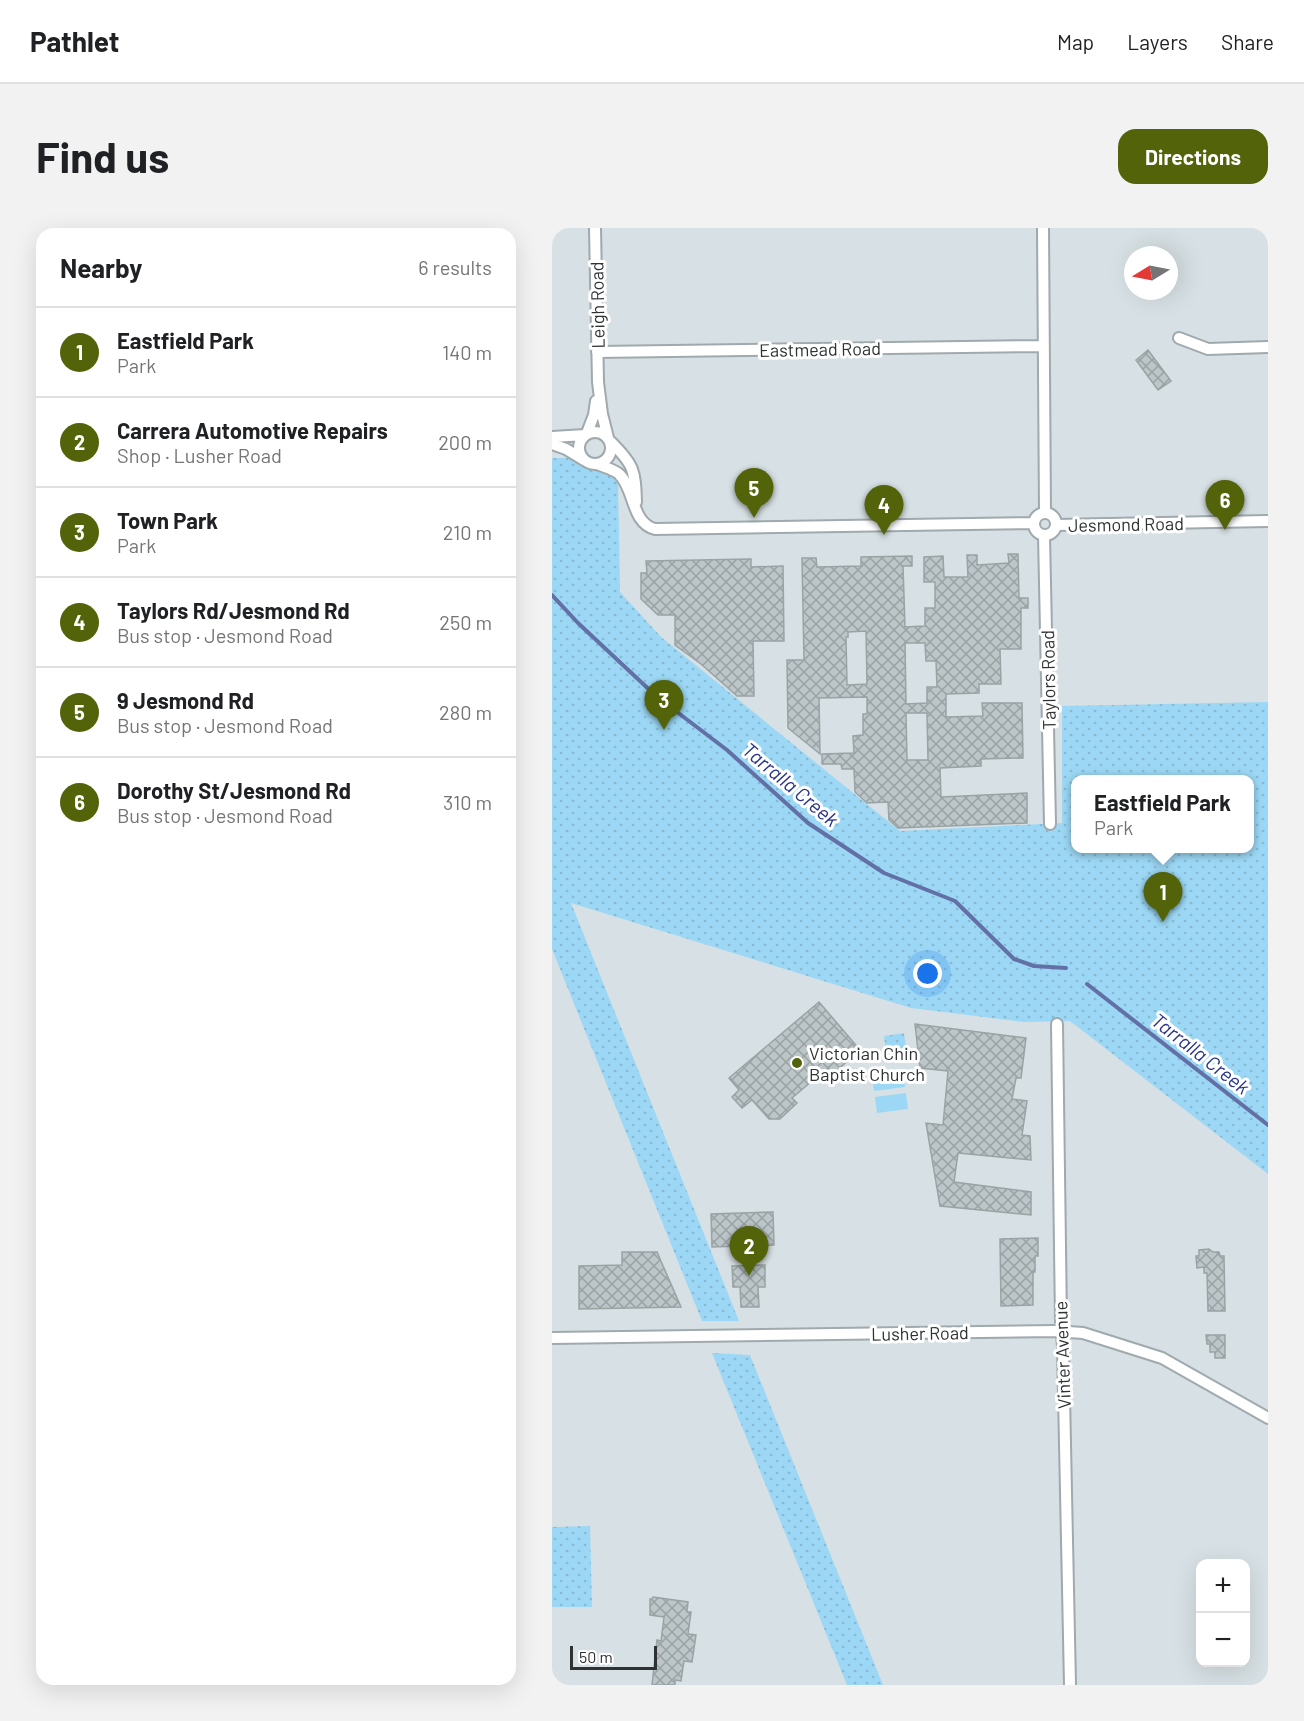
<!DOCTYPE html>
<meta charset="utf-8">
<style>
:root{--surface:#fff;--page:#f2f2f2;--text:#202124;--muted:#757577;--line:#e0e0e0;--accent:#53630a}
body{margin:0;font-family:Barlow,sans-serif;background:var(--page);color:var(--text)}
.controls{position:absolute;right:18px;bottom:18px;display:grid;overflow:hidden;border-radius:12px;box-shadow:0 6px 24px #0002}
.controls button{width:54px;height:54px;display:grid;place-items:center;padding:0;border:0;border-bottom:2px solid var(--line);background:var(--surface);color:var(--text);font:30px sans-serif}
.compass{position:absolute;left:572px;top:18px;width:54px;height:54px;border-radius:50%;background:var(--surface);box-shadow:0 6px 24px #0002;rotate:260deg}
.scale{position:absolute;left:18px;bottom:15px;width:87px;box-sizing:border-box;padding-left:6px;border:3px solid #2e3233;border-top:0;font-size:16px;line-height:21px;white-space:nowrap;color:#2e3233;-webkit-text-stroke:4px #fff;paint-order:stroke}
.you{position:absolute;left:376px;top:746px;width:21px;height:21px;margin:-15px;border:4px solid #fff;border-radius:50%;background:#1a73e8;box-shadow:0 0 0 9px #1a73e833}
.badge{display:grid;place-items:center;width:39px;height:39px;border-radius:50%;background:var(--accent);color:#fff;font-size:20px;font-weight:700}
.pin{position:absolute;translate:-50% -50px;filter:drop-shadow(0 2px 3px #0008)}
.pin::after{content:'';position:absolute;top:32px;width:21px;height:18px;background:inherit;clip-path:polygon(0 0,100% 0,50% 100%)}
.popup{position:absolute;left:519px;top:547px;width:183px;height:78px;box-sizing:border-box;display:grid;place-content:center;border-radius:12px;background:var(--surface);filter:drop-shadow(0 2px 4px #0005);font-size:20px;white-space:nowrap;color:var(--muted)}
.popup b{font-size:22px;color:var(--text)}
.popup::after{content:'';position:absolute;left:50%;top:100%;margin-left:-12px;border:12px solid transparent;border-top-color:var(--surface)}
.list{margin:0;padding:0;list-style:none}
h2{display:flex;justify-content:space-between;align-items:center;height:78px;margin:0;padding:0 24px;font-size:26px}
h2 small{font-size:20px;font-weight:400;color:var(--muted)}
.list li{display:grid;grid-template-columns:39px 1fr auto;gap:18px;align-items:center;box-sizing:border-box;height:90px;padding:0 24px;border-top:2px solid var(--line)}
.list b{display:block;font-size:22px;white-space:nowrap}
.list p{margin:0;font-size:20px;white-space:nowrap;color:var(--muted)}
.list em{font-size:20px;font-style:normal;color:var(--muted)}
.map{position:relative;flex:none;width:716px;height:1457px;overflow:hidden;border-radius:18px}
header{display:flex;align-items:center;gap:36px;box-sizing:border-box;height:84px;padding:0 30px;background:var(--surface);border-bottom:2px solid var(--line)}
header strong{font-size:28px}
nav{display:flex;gap:33px;margin-inline-start:auto;font-size:21px}
.intro{display:flex;align-items:center;justify-content:space-between;box-sizing:border-box;height:144px;padding:0 36px}
h1{margin:0;font-size:42px}
.button{padding:15px 27px;border-radius:18px;background:var(--accent);color:#fff;font-size:21px;font-weight:700}
main{display:flex;gap:36px;padding:0 36px}
aside{flex:1;background:var(--surface);border-radius:18px;box-shadow:0 6px 24px #0002}
.map>svg:first-child{display:block}
.grass{fill:#9cd8f5}
.park{fill:url(#park-dots);fill-rule:evenodd}
.lines{fill:none;stroke-linecap:round;stroke-linejoin:round}
.stream{stroke:#6270a5;stroke-width:4}
.building{fill:url(#building-cross-hatch);stroke:#99a3a4;stroke-width:1.5;fill-rule:evenodd}
.minor-casing{stroke:#a0a9ad;stroke-width:14}
.minor{stroke:#fff;stroke-width:10}
.poi-dot{fill:#53630a;stroke:#fff;stroke-width:2}
.labels{text-anchor:middle;dominant-baseline:central;stroke-width:6;stroke-linejoin:round;paint-order:stroke}
.street-label{font-size:18px;fill:#2e3233;stroke:#fff}
.poi-label{font-size:18px;fill:#2e3233;stroke:#fff;text-anchor:start}
.water-label{font-size:20px;font-style:italic;fill:#2a348b;stroke:#fff}
</style>
<header>
<strong>Pathlet</strong>
<nav><a>Map</a><a>Layers</a><a>Share</a></nav>
</header>
<div class="intro"><h1>Find us</h1><a class="button">Directions</a></div>
<main>
<aside>
<h2>Nearby<small>6 results</small></h2>
<ul class="list">
<li><span class="badge">1</span><div><b>Eastfield Park</b><p>Park</p></div><em>140 m</em></li>
<li><span class="badge">2</span><div><b>Carrera Automotive Repairs</b><p>Shop · Lusher Road</p></div><em>200 m</em></li>
<li><span class="badge">3</span><div><b>Town Park</b><p>Park</p></div><em>210 m</em></li>
<li><span class="badge">4</span><div><b>Taylors Rd/Jesmond Rd</b><p>Bus stop · Jesmond Road</p></div><em>250 m</em></li>
<li><span class="badge">5</span><div><b>9 Jesmond Rd</b><p>Bus stop · Jesmond Road</p></div><em>280 m</em></li>
<li><span class="badge">6</span><div><b>Dorothy St/Jesmond Rd</b><p>Bus stop · Jesmond Road</p></div><em>310 m</em></li>
</ul>
</aside>
<div class="map">
<svg width="716" height="1457" viewBox="0 0 716 1457">
<defs>
<pattern id="park-dots" width="8" height="8" patternUnits="userSpaceOnUse" patternTransform="scale(1.5)"><rect width="8" height="8" fill="#9cd8f5"/><path d="M2 2h.1M6 6h.1" fill="none" stroke="#87bad2" stroke-width="1.8" stroke-linecap="round"/></pattern>
<pattern id="building-cross-hatch" width="8" height="8" patternUnits="userSpaceOnUse" patternTransform="scale(1.5)"><rect width="8" height="8" fill="#bcc6c8"/><path d="M0 0l8 8M0 8l8-8" fill="none" stroke="#99a1a3"/></pattern>
</defs>
<rect width="100%" height="100%" fill="#d7e0e4"/>
<!-- grass -->
<path class="grass" d="M351,843L353,859L322,863L320,848Z
M354,865L356,881L325,885L323,869Z"/>
<!-- park -->
<path class="park" d="M0,230H17L35,241L52,244L66,252L68,364L109,409L348,603L510,595V478L716,474V946L518,793L473,794L359,780L19,675L187,1093H150L0,721ZM524,552H698V620H524Z
M352,805L355,827L335,830L332,808Z
M160,1125L198,1127L331,1457H295Z
M38,1298L40,1379H0V1299Z"/>
<g class="lines">
<!-- stream -->
<path class="stream" d="M0,367L26,395L104,468L175,522L256,595L332,645L403,673L462,731L482,738L514,740
M535,756L716,897"/>
</g>
<!-- building -->
<path class="building" d="M596,122L619,153L606,162L584,132Z
M456,326H466L467,370H476V380H469V421H448L449,456H427V465L394,466V489L431,488L430,475H470L471,530L429,531V538L388,540L389,569L475,565V595L346,600L337,592L336,574L315,575L303,564L302,541H290L289,536H270V526L302,525L301,508L311,507V486H315V469L267,470L268,526L236,500L235,432H252L250,330H264L265,339L309,338V329L360,328V338H351L353,399L373,398V380H383V354H372V329L391,328L392,349H416L415,327H425V337L457,335ZM314,403L315,456L295,457L294,409H296V404ZM353,415H373L374,433H384L385,459H375V475L354,476ZM354,485H375L376,532H355Z
M199,331V339L231,338L232,413H201L202,468H185L149,436L123,417V387H106L89,371V345H95L94,333Z
M267,774L308,822L272,854L267,847L240,870L245,875L228,891H217L200,872L190,880L180,869L187,862L177,850Z
M363,796L474,810L469,850H464L460,871L475,873L470,907L478,908L479,932L406,925L402,954L479,964V987L388,978L374,895L391,897L396,843L368,840Z
M221,984L222,1017L160,1019L159,986Z
M486,1010V1028H483V1044H481V1077L449,1078L448,1011Z
M657,1021L661,1024H667L668,1028H672L673,1083H656L655,1045H652V1039L645,1040L644,1028H647V1022Z
M70,1024H105L129,1079L27,1081V1038L70,1037Z
M213,1037V1059H206L207,1079H189L188,1059H181L180,1038Z
M654,1107H673V1130H663V1124H658V1116H655Z
M101,1369L136,1374L135,1384H139L136,1406L144,1407L140,1434L132,1433L129,1453L123,1452V1457H100L105,1412L109,1413L112,1389L98,1387V1371H100Z"/>
<g class="lines">
<defs>
<path id="minor" d="M43,0L46,154L50,186L56,210
M491,0L493,284
M627,110L656,121L716,119
M45,124L490,118
M27 220a16 16 0 1 1 32 0a16 16 0 1 1-32 0Z
M35,205L42,187L44,173
M0,209L33,207
M59,214C82,237 83,242 84,274
M0,216L14,221L32,232
M45,236C52,239 61,241 67,246C83,261 79,295 103,301L482,295
M482 296a11 11 0 1 1 22 0a11 11 0 1 1-22 0Z
M504,297L716,293
M492,307L498,596
M505,796L509,1093L511,1119L518,1457
M0,1110L502,1103L531,1105L610,1130L716,1190"/>
</defs>
<!-- minor casing -->
<use href="#minor" class="minor-casing"/>
<!-- minor -->
<use href="#minor" class="minor"/>
</g>
<!-- markers -->
<circle class="poi-dot" cx="245" cy="835" r="6"/>
<g class="labels">
<!-- street labels -->
<g class="street-label">
<text transform="translate(45 77) rotate(-91)">Leigh Road</text>
<text transform="translate(268 121) rotate(-1)">Eastmead Road</text>
<text transform="translate(574 296) rotate(-1)">Jesmond Road</text>
<text transform="translate(496 452) rotate(-91)">Taylors Road</text>
<text transform="translate(368 1105) rotate(-1)">Lusher Road</text>
<text transform="translate(510 1127) rotate(-92)">Vinter Avenue</text>
</g>
<!-- poi labels -->
<g class="poi-label">
<text x="257" y="825">Victorian Chin<tspan x="257" dy="21">Baptist Church</tspan></text>
</g>
<!-- water labels -->
<g class="water-label">
<text transform="translate(239 556) rotate(40)">Tarralla Creek</text>
<text transform="translate(649 825) rotate(38)">Tarralla Creek</text>
</g>
</g>
</svg>
<div class="controls">
<button>+</button>
<button>−</button>
</div>
<svg class="compass" viewBox="-18 -18 36 36"><path d="M0-13l5 13h-10z" fill="#e53935"/><path d="M0 13l5-13h-10z" fill="#757577"/></svg>
<div class="scale">50 m</div>
<div class="you"></div>
<div class="pin badge" style="left:611px;top:694px">1</div>
<div class="popup"><b>Eastfield Park</b>Park</div>
<div class="pin badge" style="left:197px;top:1048px">2</div>
<div class="pin badge" style="left:112px;top:502px">3</div>
<div class="pin badge" style="left:332px;top:307px">4</div>
<div class="pin badge" style="left:202px;top:290px">5</div>
<div class="pin badge" style="left:673px;top:302px">6</div>
</div>
</main>
